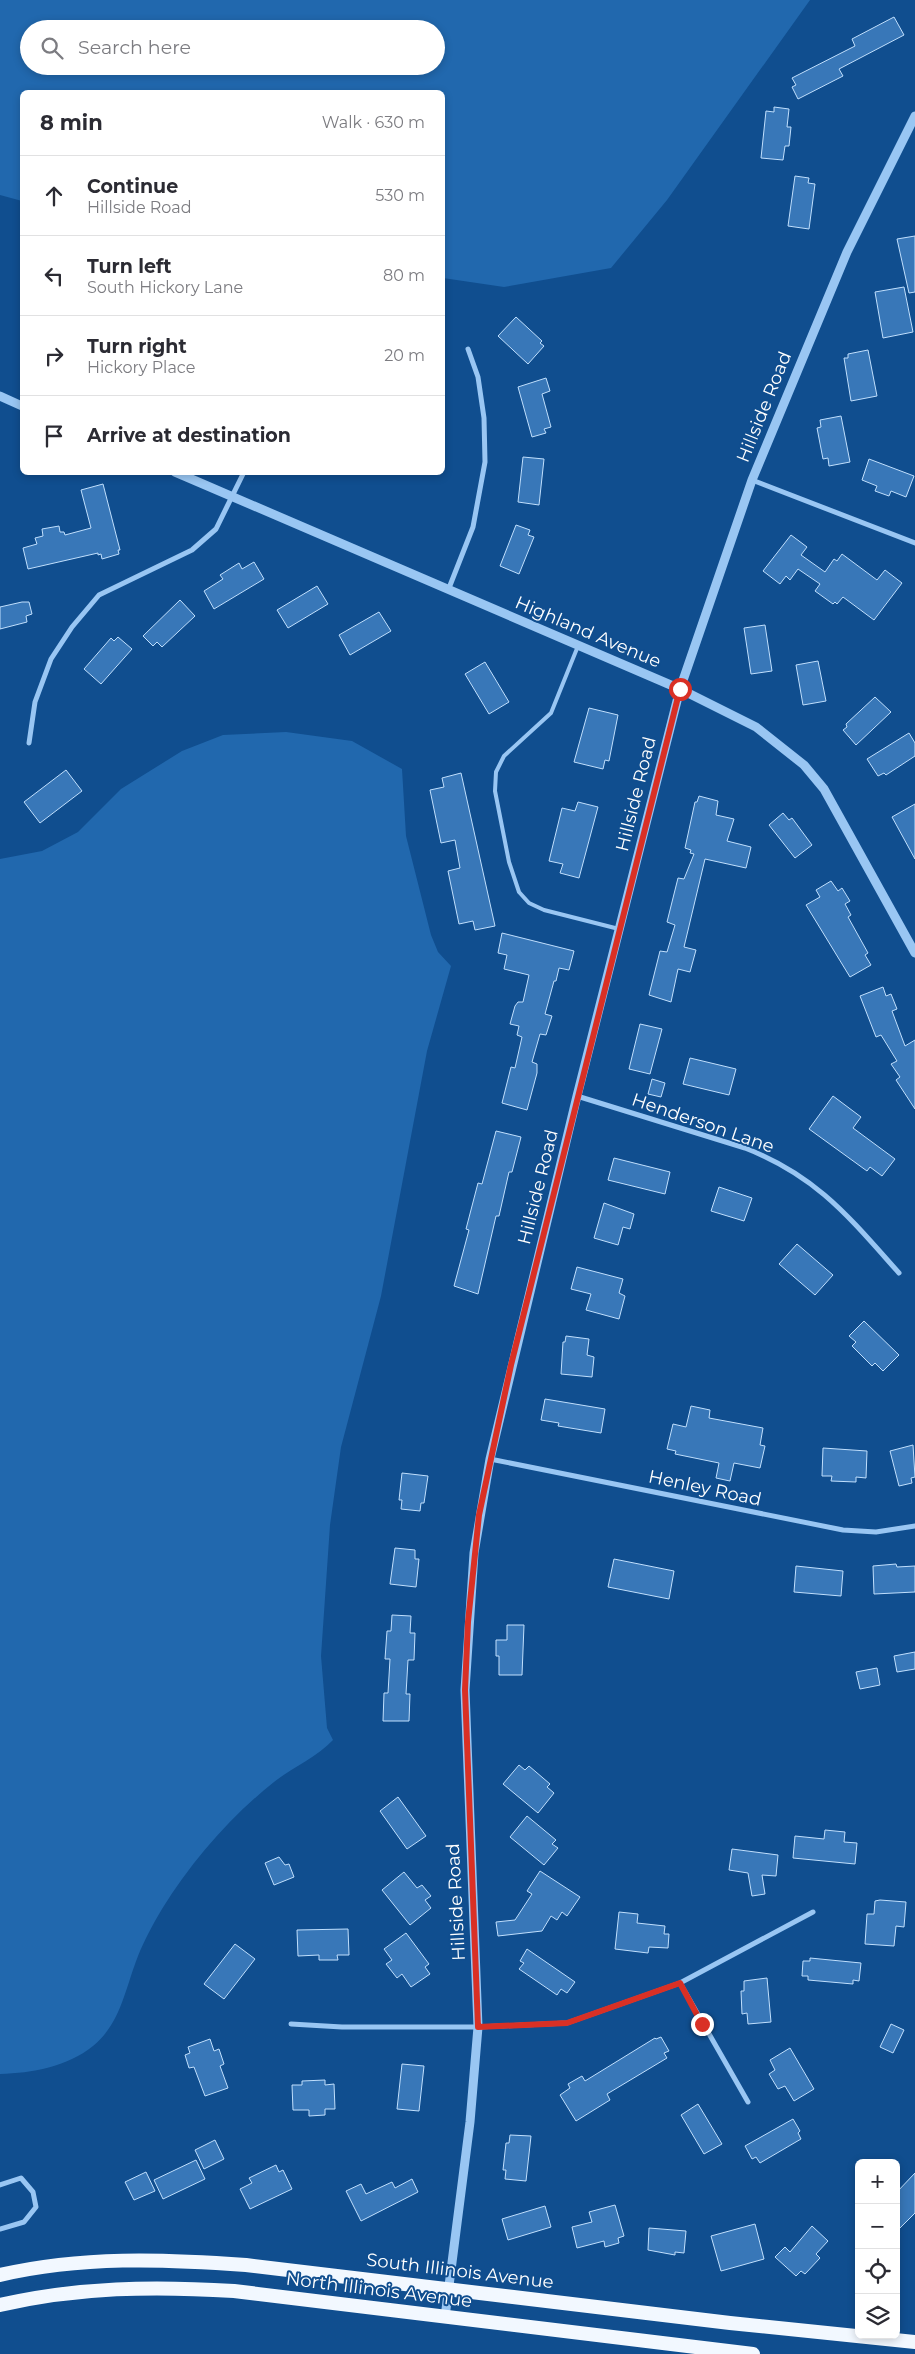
<!DOCTYPE html>
<meta charset="utf-8">
<style>
:root{--surface:#fff;--page:#f2f2f3;--text:#2b2b33;--muted:#7c7c81;--line:#e1e1e2}
body{margin:0;font-family:Montserrat,sans-serif;background:var(--page);color:var(--text)}
.controls{position:absolute;right:15px;bottom:15px;display:grid;overflow:hidden;border-radius:8px;box-shadow:0 2px 8px #0003}
.controls button{width:45px;height:45px;display:grid;place-items:center;padding:0;border:0;border-bottom:1px solid var(--line);background:var(--surface);color:var(--text);font:25px sans-serif}
.stop{position:absolute;width:15px;height:15px;margin:-11px;border:4px solid #d93025;border-radius:50%;background:#fff}
.stop.end{background:#d93025;border-color:#fff;box-shadow:0 1px 5px #0008}
.list{margin:0;padding:0;list-style:none}
h2{display:flex;justify-content:space-between;align-items:center;height:65px;margin:0;padding:0 20px;font-size:21px}
h2 small{font-size:16px;font-weight:400;color:var(--muted)}
.list li{display:grid;grid-template-columns:32px 1fr auto;gap:15px;align-items:center;box-sizing:border-box;height:80px;padding:0 20px;border-top:1px solid var(--line)}
.list b{display:block;font-size:19px;white-space:nowrap}
.list p{margin:0;font-size:16px;white-space:nowrap;color:var(--muted)}
.list em{font-size:16px;font-style:normal;color:var(--muted)}
.icon{flex:none;width:28px;height:28px;fill:none;stroke:currentColor;stroke-width:2;stroke-linecap:round;stroke-linejoin:round}
.map{position:relative;flex:none;width:915px;height:2354px;overflow:hidden}
.search{position:absolute;background:var(--surface);box-shadow:0 2px 8px #0003;left:20px;top:20px;width:425px;height:55px;display:flex;align-items:center;gap:12px;box-sizing:border-box;padding:0 18px;border-radius:28px;color:var(--muted);font-size:19px}
.panel{position:absolute;background:var(--surface);box-shadow:0 2px 8px #0003;left:20px;top:90px;width:425px;height:385px;border-radius:8px}
.map>svg:first-child{display:block}
.green{fill:#2168ae;fill-rule:evenodd}
.building{fill:#3877b8;stroke:#c0dffd}
.lines{fill:none;stroke-linecap:round;stroke-linejoin:round}
.service{stroke:#99c6f3;stroke-width:4}
.minor{stroke:#99c6f3;stroke-width:5}
.tertiary{stroke:#99c6f3;stroke-width:9}
.trunk{stroke:#f2f8ff;stroke-width:14}
.route{stroke:#d93025;stroke-width:6}
.labels{text-anchor:middle;dominant-baseline:central;stroke-width:4;stroke-linejoin:round;paint-order:stroke}
.street-label{font-size:18px;fill:#fff;stroke:#104e8f}
</style>
<div class="map">
<svg width="915" height="2354" viewBox="0 0 915 2354">
<rect width="100%" height="100%" fill="#104e8f"/>
<!-- green -->
<path class="green" d="M0,0H810L667,200L611,268L504,287L443,278L442,92H22V201L0,195ZM29,29H436V66H29Z
M286,732L352,741L402,769L406,836L431,935L438,952L451,966L427,1051L381,1296L341,1447L330,1525L321,1656L327,1728L333,1740C316,1758 293,1767 274,1782C230,1817 192,1861 162,1909C153,1924 144,1941 138,1956C125,1989 121,2023 93,2046C67,2067 32,2073 0,2074V859L42,851L78,832L121,789L182,751L223,735Z"/>
<!-- building -->
<path class="building" d="M894,17L904,35L839,69L843,76L798,99L792,87L796,85L792,78L855,46L852,39Z
M774,107L789,109L787,127H791L789,146H785L783,160L761,158L766,111L774,112Z
M795,176L809,178L808,183L815,184L809,229L788,226Z
M915,236V292L909,293L897,239Z
M904,287L913,332L883,338L875,292Z
M516,317L542,341L540,343L544,346L528,364L498,336Z
M868,350L877,396L851,401L844,358H848V354Z
M546,378L550,391L542,394L551,427L544,429L546,433L532,437L518,387Z
M841,416L850,462L829,466L828,458L823,459L817,428L821,427L820,420Z
M523,457L544,459L539,505L518,502Z
M869,459L914,476L906,497L891,491L889,496L875,491L877,486L862,480Z
M103,484L120,550H118L119,554L102,559L101,554L98,555V553L28,569L23,548L37,544L35,538L43,536L42,529L59,526L60,532H64L65,535L91,528L81,490Z
M516,525L530,530L528,535L534,537L519,574L500,566Z
M791,535L807,547L801,555L825,572L834,559L837,561L842,554L877,580L885,570L902,583L874,620L843,597L837,604L835,602L833,604L815,591L820,584L798,569L790,580L786,576L780,584L763,571Z
M254,562L264,579L214,609L204,591L223,579L220,575L239,563L242,569Z
M317,586L328,604L288,628L277,610Z
M180,600L195,616L162,647L157,642L153,646L143,636Z
M22,602H29L32,614L26,616L27,622L0,629V607Z
M379,612L391,631L350,655L339,635Z
M765,625L772,671L751,674L744,628Z
M118,637L132,649L101,684L84,669L111,638L114,641Z
M818,661L826,701L803,705L796,665Z
M485,662L509,702L489,714L465,674Z
M875,697L891,712L856,745L843,730L847,727L846,724Z
M589,708L618,715L609,761L605,760L603,769L574,762Z
M909,733L915,743V756L886,775L884,773L878,776L867,759Z
M66,770L82,791L40,823L24,802Z
M461,773L495,926L475,930L473,921L459,924L448,871L460,868L455,840L441,843L430,790L444,787L442,778Z
M699,796L718,801L716,815L734,819L727,841L751,847L746,868L705,859L684,947L696,950L690,972L678,969L671,1002L649,995L660,951L667,952L675,925L667,922L678,878L684,879L694,854L690,853L691,850L685,848L695,802H697Z
M578,802L598,807L579,878L560,873L563,864L549,861L562,808L575,811Z
M915,804V859L892,817Z
M783,813L789,820L792,818L812,845L795,858L769,825Z
M831,881L838,891L842,888L850,901L845,904L851,915L848,917L868,953L865,955L871,965L850,977L806,905L820,897L816,890Z
M502,933L574,951L569,970L559,968L556,981H554L545,1014L552,1016L546,1035L540,1034L532,1062L537,1064V1073L527,1110L502,1103L511,1067L515,1068L522,1037L517,1035L519,1026L510,1024L515,1006L518,1002H523L529,975L504,969L507,955L498,953Z
M883,987L886,996L891,994L897,1009L892,1011L905,1046L915,1040V1109L896,1080L900,1077L891,1064L897,1061L881,1035L876,1037L860,996Z
M640,1024L662,1029L650,1074L629,1069Z
M690,1058L736,1069L729,1095L683,1084Z
M652,1079L665,1083L661,1097L648,1094Z
M833,1096L861,1117L853,1128L895,1159L882,1176L870,1167L867,1171L809,1129Z
M496,1131L521,1137L512,1172H509L499,1216H496L478,1294L454,1286L469,1230L466,1229L478,1183L482,1184Z
M614,1158L670,1172L665,1194L608,1180Z
M719,1187L752,1198L744,1221L711,1211Z
M604,1203L634,1214L630,1229L623,1227L618,1245L594,1238Z
M797,1244L833,1275L815,1295L779,1264Z
M577,1267L623,1279L619,1293L625,1296L619,1319L586,1310L591,1294L571,1289Z
M864,1321L899,1355L883,1371L875,1363L872,1366L852,1346L856,1342L849,1336Z
M566,1336L589,1339L587,1355L594,1357L592,1377L561,1374L563,1342H565Z
M545,1399L605,1409L601,1433L558,1426L559,1423L541,1420Z
M691,1406L710,1410L709,1418L763,1428L760,1445L765,1446L760,1468L734,1463L730,1481L716,1478L719,1463L675,1454L676,1451L667,1449L673,1424L686,1427Z
M913,1445L915,1477L911,1478L912,1483L899,1486L890,1451Z
M823,1448L867,1451L866,1478L856,1477V1482L831,1481L832,1476H822Z
M402,1473L428,1476L424,1503H421L420,1511L401,1509L402,1500H399Z
M395,1548L415,1550V1559H419L416,1587L390,1584Z
M614,1559L674,1571L669,1599L608,1587Z
M896,1564L897,1567L915,1566V1592L874,1594L873,1566Z
M796,1566L843,1571L841,1596L794,1592Z
M392,1615L411,1616L410,1633H415L414,1660H408L406,1694H410L409,1721H383L384,1693H388L390,1659H385L387,1631H391Z
M507,1625H524L522,1675H499V1656H496V1640H507Z
M915,1652V1669L897,1672L894,1656Z
M877,1668L880,1685L860,1689L856,1672Z
M519,1765L525,1770L529,1766L550,1784L547,1787L554,1793L538,1813L503,1784Z
M398,1797L426,1836L407,1849L380,1811Z
M527,1816L556,1840L552,1844L558,1848L544,1865L510,1837Z
M825,1830L845,1832L844,1842L857,1843L855,1864L793,1858L795,1836L824,1839Z
M732,1849L778,1855L776,1876L762,1875L765,1894L752,1896L748,1873L729,1870Z
M279,1857L285,1865L289,1864L294,1877L274,1885L265,1863Z
M540,1871L580,1897L567,1916L562,1912L557,1920L551,1916L542,1931L498,1936L496,1922L515,1920L532,1894L527,1891Z
M404,1872L417,1888L422,1885L431,1896L425,1900L431,1908L410,1925L382,1890Z
M880,1900L906,1902L904,1927L896,1926L894,1946L865,1944L867,1914H874L875,1901Z
M619,1912L638,1914L637,1923L665,1926L664,1934H669L668,1948L649,1947L648,1953L615,1949Z
M348,1929L349,1955H337L338,1960H319V1955L298,1956L297,1930Z
M406,1933L429,1964L425,1967L430,1974L411,1987L402,1974L397,1978L386,1964L392,1960L384,1949Z
M235,1944L255,1959L224,1999L204,1984Z
M527,1949L575,1982L567,1993L561,1989L557,1995L519,1969L524,1963L520,1961Z
M810,1958L861,1963L859,1981L853,1980V1984L808,1980V1976H802L803,1961H810Z
M767,1978L771,2022L748,2024L747,2013L742,2014L741,1991H744V1981Z
M891,2024L904,2030L893,2053L880,2047Z
M661,2037L669,2051L664,2053L667,2058L607,2094L610,2100L576,2121L560,2095L570,2088L568,2084L582,2076L585,2081L655,2038L656,2039Z
M210,2039L214,2051L219,2049L224,2064L220,2066L228,2088L205,2096L194,2067L189,2068L185,2055L190,2053L188,2047Z
M790,2048L814,2089L794,2101L785,2086L778,2089L769,2074L775,2070L770,2060Z
M402,2064L424,2066L419,2111L397,2109Z
M325,2080V2085L334,2084L335,2109H325V2115L309,2116V2110H293L292,2085H302V2081Z
M698,2104L722,2144L704,2154L681,2115Z
M793,2119L800,2131L798,2133L801,2139L760,2163L756,2157L752,2159L745,2146Z
M510,2135L531,2136L526,2181L505,2179L506,2170H503L506,2143H509Z
M215,2140L224,2159L204,2169L195,2150Z
M196,2160L205,2179L163,2199L154,2180Z
M276,2165L279,2172L283,2170L292,2189L250,2209L240,2189L252,2183L249,2178Z
M146,2172L155,2191L134,2200L125,2182Z
M915,2173V2213L896,2232V2193Z
M412,2179L418,2192L361,2221L346,2191L361,2184L366,2194L392,2182L395,2188Z
M615,2205L624,2236L618,2238L619,2243L605,2247L604,2241L577,2248L572,2227L592,2222L589,2212Z
M545,2206L551,2227L508,2240L502,2219Z
M755,2224L764,2259L721,2271L711,2236Z
M812,2226L828,2241L816,2254L820,2258L805,2274L801,2271L796,2276L775,2257L785,2247L790,2252Z
M649,2228L686,2231L684,2253L675,2252V2255L648,2250Z"/>
<g class="lines">
<!-- service -->
<path class="service" d="M578,646L551,713L504,756L496,772L495,791L509,862L519,892L529,903L544,910L619,929"/>
<!-- minor -->
<path class="minor" d="M752,480L915,543
M449,588L473,527L485,462L484,418L478,377L468,349
M29,743L35,702L51,659L72,627L99,595L192,550L216,529L244,472
M577,1096L745,1148C817,1176 849,1217 899,1273
M490,1459L843,1530L876,1532L915,1526
M680,1983L748,2102
M291,2024L342,2027H478L567,2023L680,1983L813,1912
M0,2185L21,2178L33,2192L36,2207L24,2222L0,2229"/>
<!-- tertiary -->
<path class="tertiary" d="M0,396L22,406
M175,472L680,689L756,727L804,765L824,789L915,953
M445,2317L470,2122L478,2027L465,1690L474,1553L490,1459L577,1096L680,689L752,480L847,252L915,116"/>
<!-- trunk -->
<path class="trunk" d="M0,2275C81,2256 164,2259 246,2265L730,2323L915,2342
M0,2305C79,2287 153,2286 234,2291L753,2354"/>
</g>
<g class="lines">
<!-- route -->
<path class="route" d="M680,689L511,1365L479,1515L468,1622L465,1690L478,2027L567,2023L680,1983L702,2024"/>
</g>
<g class="labels">
<!-- street labels -->
<g class="street-label">
<text transform="translate(764 407) rotate(-68)">Hillside Road</text>
<text transform="translate(588 632) rotate(23)">Highland Avenue</text>
<text transform="translate(636 794) rotate(-76)">Hillside Road</text>
<text transform="translate(703 1123) rotate(19)">Henderson Lane</text>
<text transform="translate(538 1187) rotate(-76)">Hillside Road</text>
<text transform="translate(705 1488) rotate(12)">Henley Road</text>
<text transform="translate(456 1902) rotate(-93)">Hillside Road</text>
<text transform="translate(460 2271) rotate(7)">South Illinois Avenue</text>
<text transform="translate(379 2290) rotate(7)">North Illinois Avenue</text>
</g>
</g>
</svg>
<div class="controls">
<button>+</button>
<button>−</button>
<button><svg class="icon" aria-label="locate" viewBox="0 0 24 24"><circle cx="12" cy="12" r="6"/><path d="M12 2v4M12 18v4M2 12h4M18 12h4"/></svg></button>
<button><svg class="icon" aria-label="layers" viewBox="0 0 24 24"><path d="M12 4l9 5-9 5-9-5zM3 14l9 5 9-5"/></svg></button>
</div>
<div class="stop" style="left:680px;top:689px"></div>
<div class="stop end" style="left:702px;top:2024px"></div>
<div class="search"><svg class="icon" aria-label="search" viewBox="0 0 24 24"><circle cx="10" cy="10" r="6"/><path d="M15 15l6 6"/></svg>Search here</div>
<section class="panel">
<h2>8 min<small>Walk · 630 m</small></h2>
<ul class="list">
<li><svg class="icon" aria-label="ahead" viewBox="0 0 24 24"><path d="M12 20V5M6 11l6-6 6 6"/></svg><div><b>Continue</b><p>Hillside Road</p></div><em>530 m</em></li>
<li><svg class="icon" aria-label="left" viewBox="0 0 24 24"><path d="M17 20v-9H6M10 6l-5 5 5 5"/></svg><div><b>Turn left</b><p>South Hickory Lane</p></div><em>80 m</em></li>
<li><svg class="icon" aria-label="right" viewBox="0 0 24 24"><path d="M7 20v-9h11M14 6l5 5-5 5"/></svg><div><b>Turn right</b><p>Hickory Place</p></div><em>20 m</em></li>
<li><svg class="icon" aria-label="arrive" viewBox="0 0 24 24"><path d="M6 21V4h12l-3 4 3 4H6"/></svg><div><b>Arrive at destination</b></div></li>
</ul>
</section>
</div>
